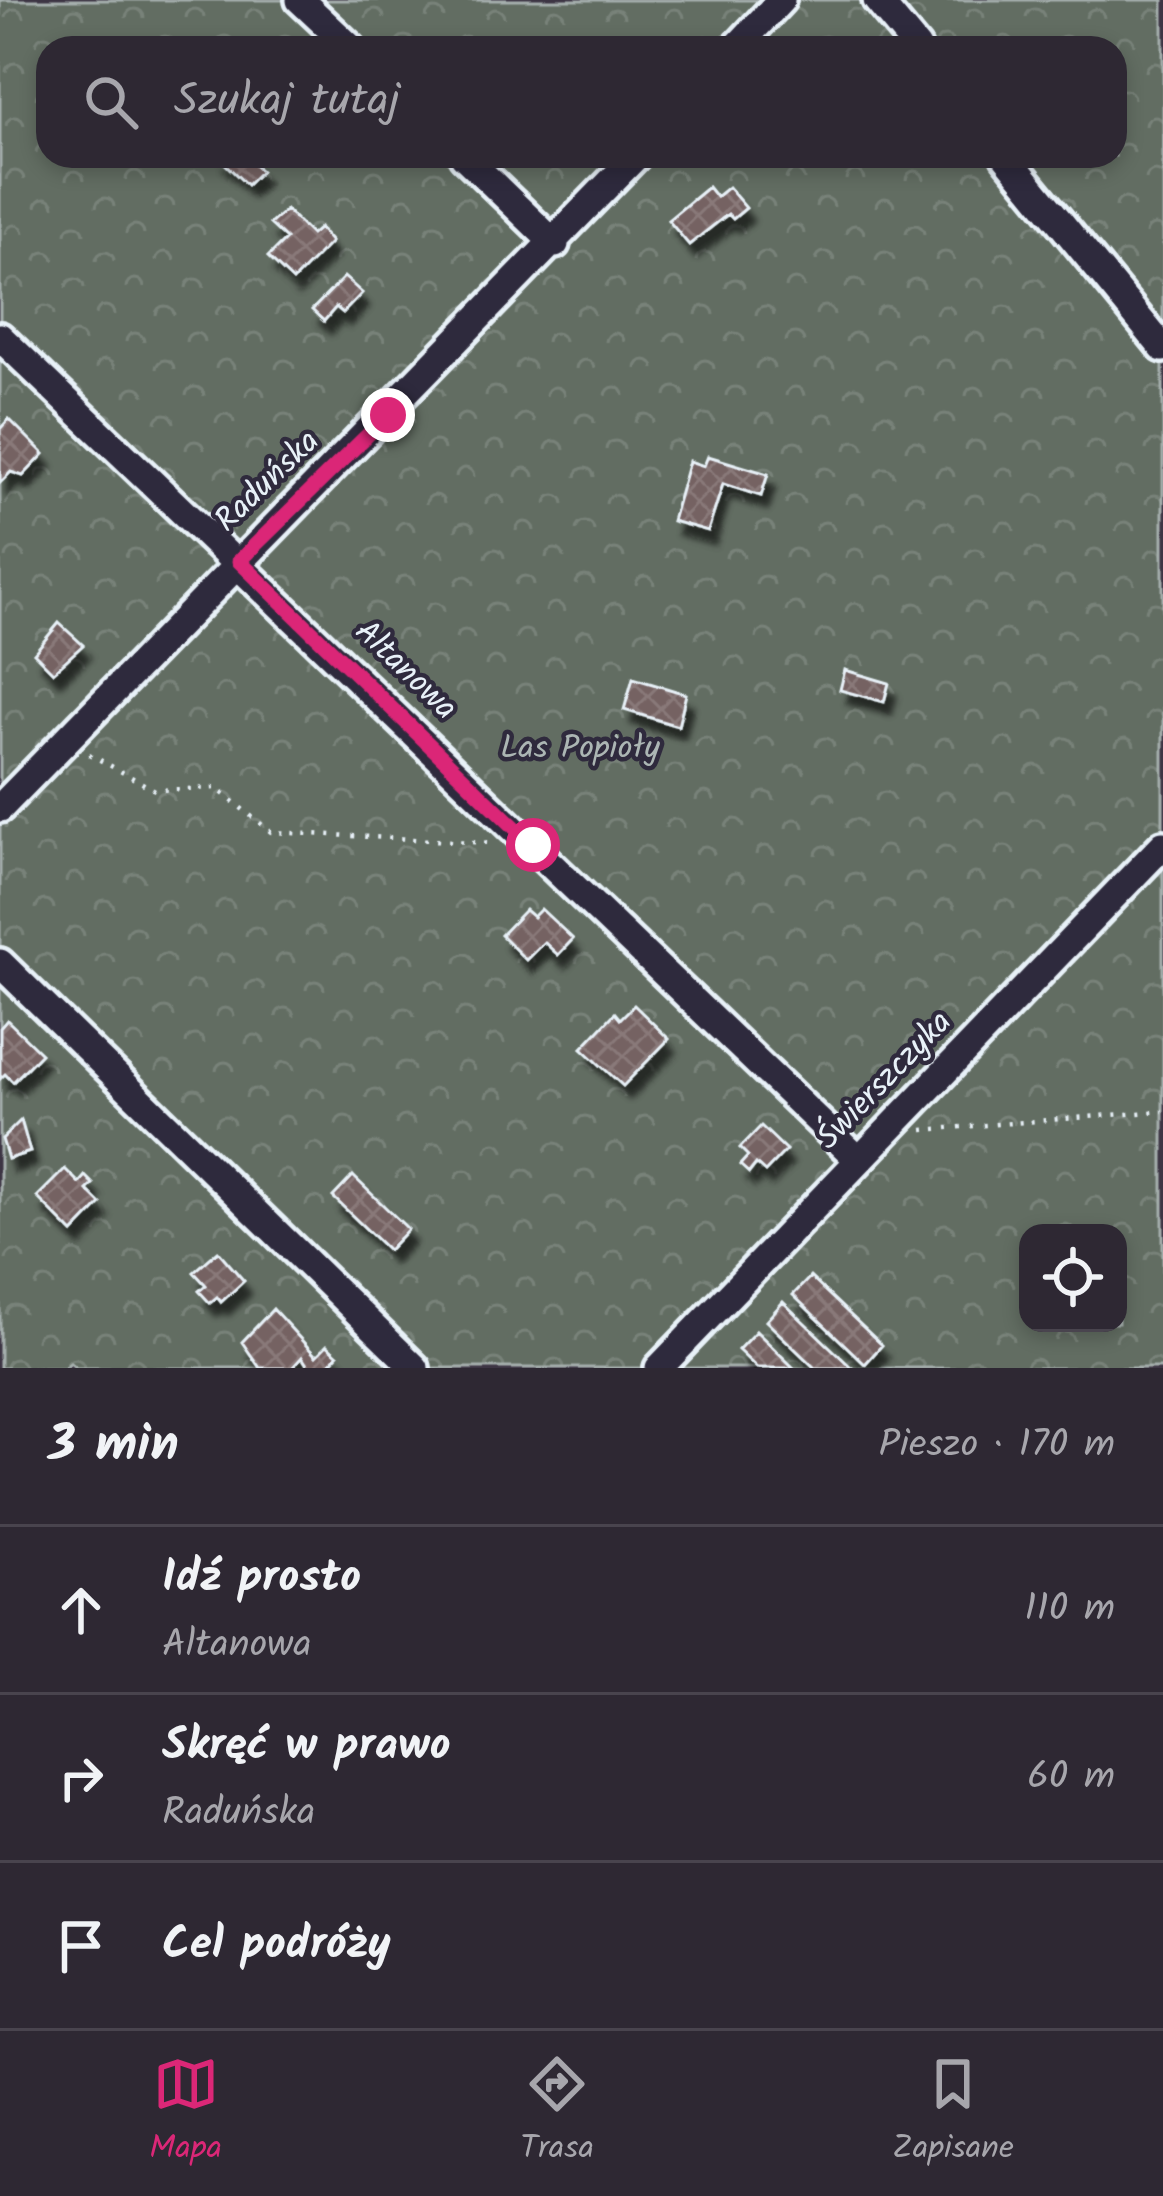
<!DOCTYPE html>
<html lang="pl">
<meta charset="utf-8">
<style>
:root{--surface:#2e2833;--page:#36303b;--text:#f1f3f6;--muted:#a7a6ac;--line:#49444e;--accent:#db2777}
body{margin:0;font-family:Kalam,sans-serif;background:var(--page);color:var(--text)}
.controls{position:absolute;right:36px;bottom:36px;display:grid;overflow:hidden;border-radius:24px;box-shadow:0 6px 18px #0003}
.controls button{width:108px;height:108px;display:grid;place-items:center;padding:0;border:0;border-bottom:3px solid var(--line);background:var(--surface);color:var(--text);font:60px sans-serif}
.stop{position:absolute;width:36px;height:36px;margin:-27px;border:9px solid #db2777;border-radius:50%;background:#fff}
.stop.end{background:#db2777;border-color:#fff;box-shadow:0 3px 12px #0008}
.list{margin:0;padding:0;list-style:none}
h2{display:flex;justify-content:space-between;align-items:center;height:156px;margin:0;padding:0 48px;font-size:51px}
h2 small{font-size:39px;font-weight:400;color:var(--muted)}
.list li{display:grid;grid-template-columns:78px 1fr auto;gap:36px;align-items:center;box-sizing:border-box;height:168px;padding:0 48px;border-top:3px solid var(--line)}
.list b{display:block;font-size:45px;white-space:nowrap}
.list p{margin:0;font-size:39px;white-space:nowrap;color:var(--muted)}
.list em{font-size:39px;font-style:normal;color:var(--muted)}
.icon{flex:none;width:66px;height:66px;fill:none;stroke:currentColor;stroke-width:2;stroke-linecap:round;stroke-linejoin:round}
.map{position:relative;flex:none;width:1163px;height:1368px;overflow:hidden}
.search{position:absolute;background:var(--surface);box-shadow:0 6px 18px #0003;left:36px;right:36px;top:36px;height:132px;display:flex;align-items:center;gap:30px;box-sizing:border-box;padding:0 42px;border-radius:36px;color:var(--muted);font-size:45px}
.sheet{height:660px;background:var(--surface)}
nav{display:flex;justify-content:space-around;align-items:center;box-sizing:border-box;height:168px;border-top:3px solid var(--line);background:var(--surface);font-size:33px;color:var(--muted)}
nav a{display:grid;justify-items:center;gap:6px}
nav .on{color:var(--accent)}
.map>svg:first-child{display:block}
.forest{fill:url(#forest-crowns);stroke:#a5afad;stroke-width:3;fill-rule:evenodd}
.building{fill:url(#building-cross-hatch);stroke:#e8f1f8;stroke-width:3;filter:url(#shadow)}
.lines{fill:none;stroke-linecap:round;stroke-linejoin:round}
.minor-casing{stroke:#e8f1f8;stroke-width:36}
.path{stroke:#e8f1f8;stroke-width:4.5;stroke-dasharray:3 9;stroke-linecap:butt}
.minor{stroke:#2f2a3d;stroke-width:27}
.route{stroke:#db2777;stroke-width:15}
.labels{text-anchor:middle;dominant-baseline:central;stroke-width:9;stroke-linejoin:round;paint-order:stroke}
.street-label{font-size:33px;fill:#e8f1f8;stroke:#2f2a3d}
.park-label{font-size:33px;fill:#acb6b4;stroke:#2f2a3d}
</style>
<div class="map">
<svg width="1163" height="1368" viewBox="0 0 1163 1368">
<defs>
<pattern id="forest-crowns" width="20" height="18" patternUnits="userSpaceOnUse" patternTransform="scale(3)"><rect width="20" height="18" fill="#626d62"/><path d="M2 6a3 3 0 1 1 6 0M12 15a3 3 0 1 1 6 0" fill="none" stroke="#788279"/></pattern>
<pattern id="building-cross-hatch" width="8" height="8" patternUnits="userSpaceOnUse" patternTransform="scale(3)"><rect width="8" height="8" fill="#756262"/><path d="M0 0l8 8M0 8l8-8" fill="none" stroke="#897979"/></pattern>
<filter id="shadow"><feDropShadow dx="7" dy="13" stdDeviation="3" flood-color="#0009"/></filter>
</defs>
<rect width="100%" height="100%" fill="#3d3544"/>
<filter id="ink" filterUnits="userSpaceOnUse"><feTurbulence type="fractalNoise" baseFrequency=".00833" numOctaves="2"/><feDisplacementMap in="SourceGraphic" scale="24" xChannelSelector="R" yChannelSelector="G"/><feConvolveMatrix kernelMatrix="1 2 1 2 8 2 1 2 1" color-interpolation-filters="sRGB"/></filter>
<g filter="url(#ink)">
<!-- forest -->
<path class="forest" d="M0,0H1163V1368H76L70,1363L64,1368H0ZM48,48H1115V156H48ZM1028,1233H1118V1323H1028Z"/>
<!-- building -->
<path class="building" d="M217,156H245L261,171L247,185Z
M708,187L716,197L728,187L746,208L733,219L728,214L689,245L668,220Z
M286,210L311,235L319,228L331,242L293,281L268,257L286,239L270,224Z
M344,277L362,293L343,313L336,307L324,321L312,310Z
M9,419L44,454L23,476L11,472L0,483V429Z
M708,456L768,474L761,496L723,484L708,531L672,521L689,461L704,466Z
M59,623L83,645L53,672L34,653Z
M845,670L889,683L884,702L840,690Z
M633,678L686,694L678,726L624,710Z
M541,909L573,939L558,955L544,942L526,960L501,935L525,910L533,917Z
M634,1005L669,1039L623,1086L582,1048L615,1013L620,1019Z
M7,1020L41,1053L13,1082L5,1074L0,1079V1028Z
M21,1120L30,1152L8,1159L2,1139Z
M761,1126L786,1150L765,1172L756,1164L749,1173L740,1165L748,1156L740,1148Z
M65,1169L79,1183L85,1176L93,1184L87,1190L101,1204L73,1233L37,1197Z
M353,1176L408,1229L388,1250L333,1197Z
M218,1251L244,1281L221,1302L217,1297L210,1303L199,1291L206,1285L194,1272Z
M810,1277L882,1345L865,1364L793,1295Z
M783,1302L852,1368H815L766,1321Z
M273,1309L316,1356L327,1345L338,1355L326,1368H309L302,1357L292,1368H260L242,1342Z
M756,1331L794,1368H757L738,1350Z"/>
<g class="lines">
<defs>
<path id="minor" d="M300,0L351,48
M877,0L917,48
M736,48L781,0
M464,156L555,244
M1006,156L1163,348
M0,337L859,1160
M0,808L636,156
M0,963L415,1368
M659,1368L1163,845"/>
</defs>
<!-- minor casing -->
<use href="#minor" class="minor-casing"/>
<!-- path -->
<path class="path" d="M89,754L155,790L216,788L271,832L492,843
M923,1130L1163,1111"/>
<!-- minor -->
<use href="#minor" class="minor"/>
</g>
</g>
<g class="lines" filter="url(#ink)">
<!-- route -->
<path class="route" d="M388,415L239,561L533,845"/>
</g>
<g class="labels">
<!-- street labels -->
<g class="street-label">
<text transform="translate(268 482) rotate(-44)">Raduńska</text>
<text transform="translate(405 671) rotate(44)">Altanowa</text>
<text transform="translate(885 1081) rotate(-46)">Świerszczyka</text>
</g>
<!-- park labels -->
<g class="park-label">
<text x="580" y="749">Las Popioły</text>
</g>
</g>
</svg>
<div class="controls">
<button><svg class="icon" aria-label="locate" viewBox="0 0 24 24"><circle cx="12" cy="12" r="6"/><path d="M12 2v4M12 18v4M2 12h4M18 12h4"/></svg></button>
</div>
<div class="stop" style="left:533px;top:845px"></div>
<div class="stop end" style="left:388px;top:415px"></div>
<div class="search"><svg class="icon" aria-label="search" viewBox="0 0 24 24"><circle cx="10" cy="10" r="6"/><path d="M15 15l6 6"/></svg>Szukaj tutaj</div>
</div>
<section class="sheet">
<h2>3 min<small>Pieszo · 170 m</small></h2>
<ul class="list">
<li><svg class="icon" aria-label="ahead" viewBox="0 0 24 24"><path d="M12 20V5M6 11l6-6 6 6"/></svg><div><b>Idź prosto</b><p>Altanowa</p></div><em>110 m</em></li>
<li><svg class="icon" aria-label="right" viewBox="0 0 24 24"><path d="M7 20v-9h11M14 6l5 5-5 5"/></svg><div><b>Skręć w prawo</b><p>Raduńska</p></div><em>60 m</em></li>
<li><svg class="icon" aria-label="arrive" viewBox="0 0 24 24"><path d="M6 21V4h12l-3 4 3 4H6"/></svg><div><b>Cel podróży</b></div></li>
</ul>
</section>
<nav>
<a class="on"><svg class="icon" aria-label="map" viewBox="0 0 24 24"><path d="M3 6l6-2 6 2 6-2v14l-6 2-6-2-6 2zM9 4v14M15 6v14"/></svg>Mapa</a>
<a><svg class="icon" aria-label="directions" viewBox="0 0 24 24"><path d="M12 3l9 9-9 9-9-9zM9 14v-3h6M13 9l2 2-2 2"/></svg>Trasa</a>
<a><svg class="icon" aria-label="saved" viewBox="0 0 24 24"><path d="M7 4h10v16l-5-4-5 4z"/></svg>Zapisane</a>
</nav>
